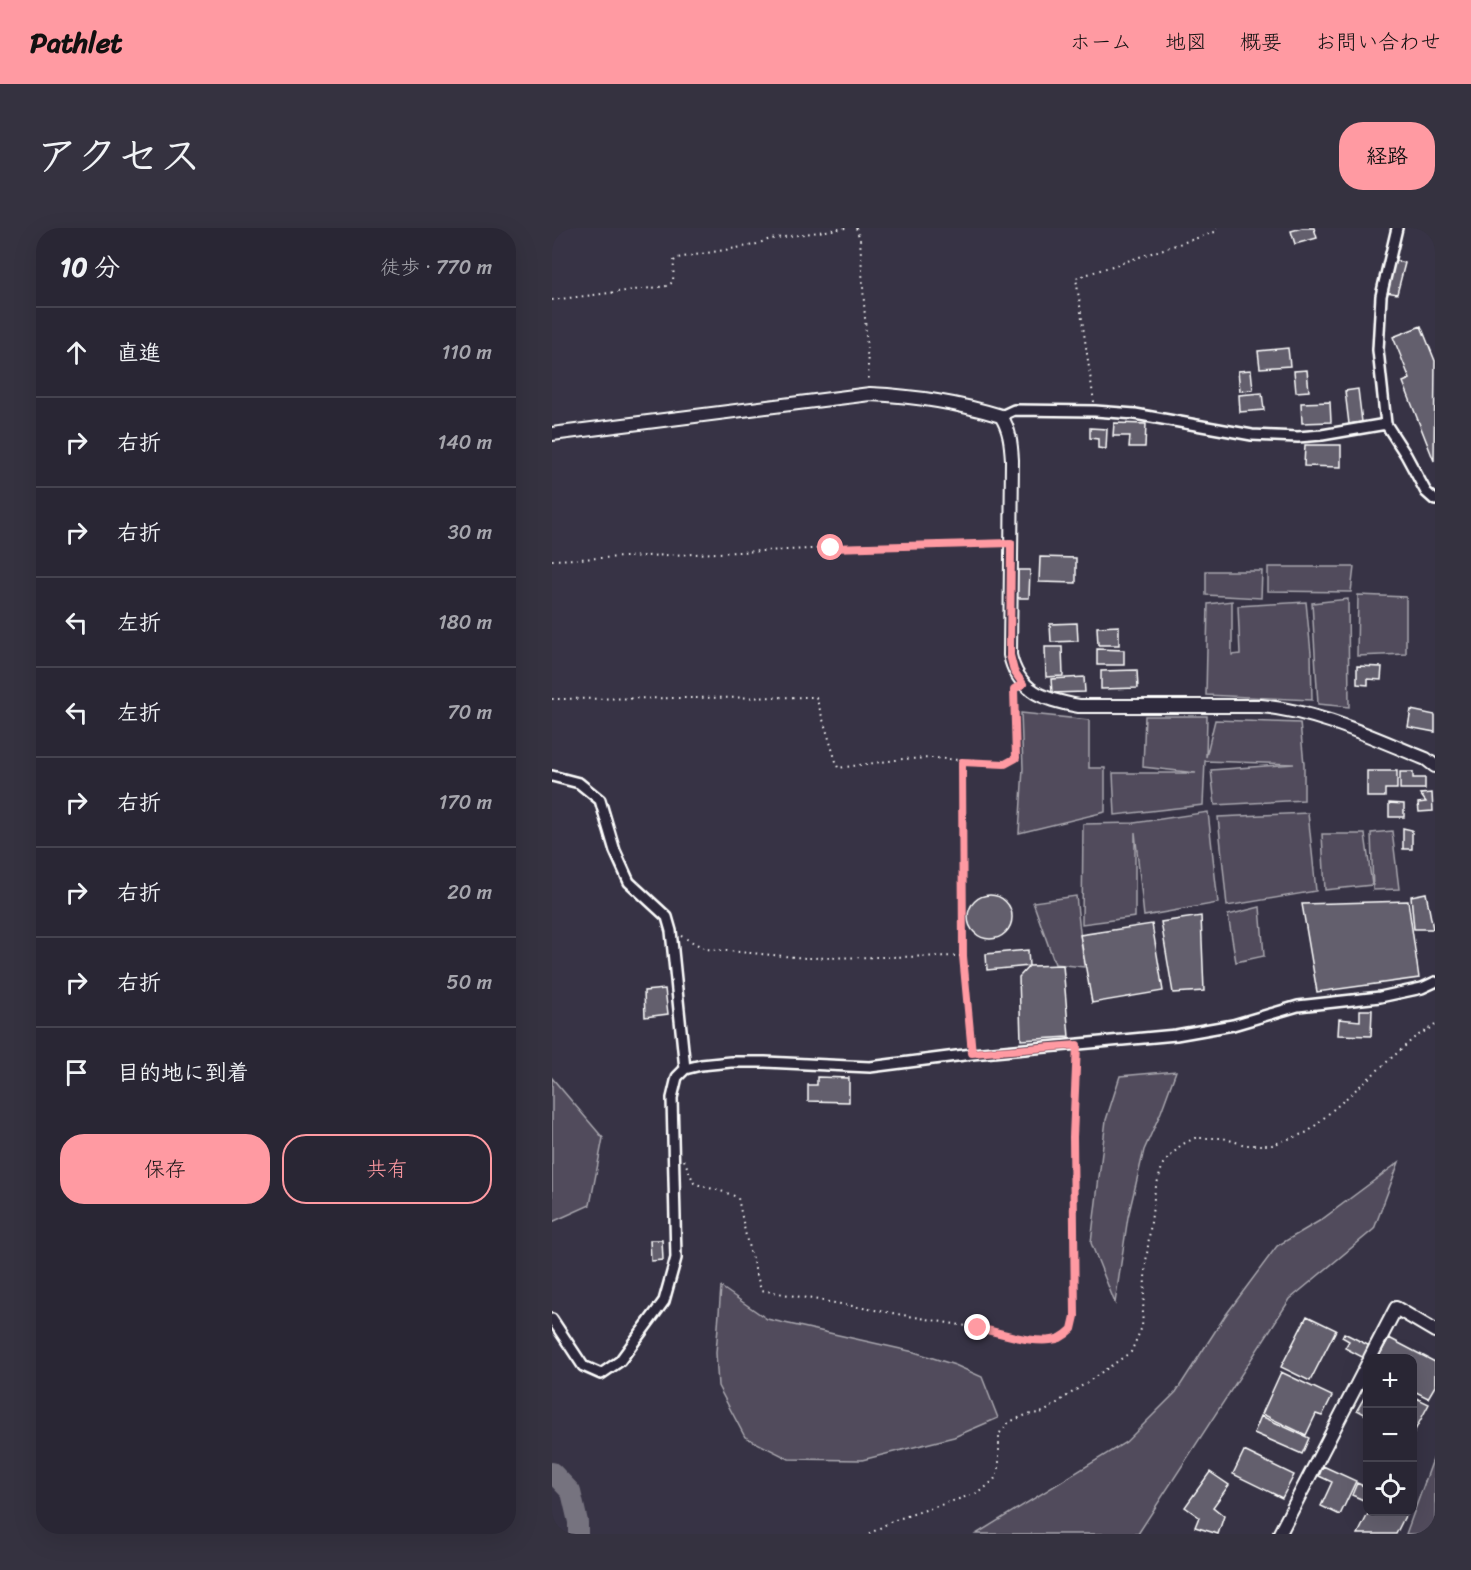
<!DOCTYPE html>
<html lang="ja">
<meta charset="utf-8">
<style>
:root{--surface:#292634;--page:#353240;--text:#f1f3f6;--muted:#a5a5ac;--line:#45434f;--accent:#ff9aa2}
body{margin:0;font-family:Sriracha,"Klee One",sans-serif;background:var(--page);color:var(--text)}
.controls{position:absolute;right:18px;bottom:18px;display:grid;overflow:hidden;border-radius:12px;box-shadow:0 6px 24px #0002}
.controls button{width:54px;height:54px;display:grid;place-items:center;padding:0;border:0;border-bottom:2px solid var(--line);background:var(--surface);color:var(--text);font:30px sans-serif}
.stop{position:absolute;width:18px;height:18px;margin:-14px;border:4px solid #ff9aa2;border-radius:50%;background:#fff}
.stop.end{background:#ff9aa2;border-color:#fff;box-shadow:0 2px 6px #0008}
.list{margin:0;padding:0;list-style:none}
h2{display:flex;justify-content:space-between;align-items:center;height:78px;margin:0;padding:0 24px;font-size:26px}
h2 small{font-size:20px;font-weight:400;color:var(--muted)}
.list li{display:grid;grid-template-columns:39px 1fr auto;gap:18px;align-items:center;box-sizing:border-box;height:90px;padding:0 24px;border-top:2px solid var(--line)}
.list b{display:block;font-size:22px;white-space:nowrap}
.list em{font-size:20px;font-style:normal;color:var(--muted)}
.actions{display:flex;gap:12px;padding:18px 24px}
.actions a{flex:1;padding:14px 0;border:2px solid var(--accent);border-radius:24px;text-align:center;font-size:21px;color:var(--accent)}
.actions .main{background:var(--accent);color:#111}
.icon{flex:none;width:33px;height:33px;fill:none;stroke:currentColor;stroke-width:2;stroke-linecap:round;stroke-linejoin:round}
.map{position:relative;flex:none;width:883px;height:1306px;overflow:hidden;border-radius:24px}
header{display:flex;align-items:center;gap:36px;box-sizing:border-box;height:84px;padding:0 30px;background:var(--accent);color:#111}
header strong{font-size:28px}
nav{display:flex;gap:33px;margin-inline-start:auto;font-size:21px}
.intro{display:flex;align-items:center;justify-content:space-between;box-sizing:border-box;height:144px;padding:0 36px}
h1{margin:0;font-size:42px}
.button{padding:15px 27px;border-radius:24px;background:var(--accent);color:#111;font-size:21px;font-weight:700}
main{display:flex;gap:36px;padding:0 36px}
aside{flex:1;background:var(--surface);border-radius:24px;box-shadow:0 6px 24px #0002}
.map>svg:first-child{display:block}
.green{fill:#514c5c;stroke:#a8a6ae;stroke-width:1.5}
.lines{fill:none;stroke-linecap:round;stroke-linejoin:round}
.river{stroke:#76737f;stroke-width:20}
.building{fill:#635f6d;stroke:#fff;stroke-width:1.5}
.minor-casing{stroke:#fff;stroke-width:14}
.tertiary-casing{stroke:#fff;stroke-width:16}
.path{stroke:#fff;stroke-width:2;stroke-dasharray:1.5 4.5;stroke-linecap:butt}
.minor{stroke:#2f2a3d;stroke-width:9}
.tertiary{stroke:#2f2a3d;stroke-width:12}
.route{stroke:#ff9aa2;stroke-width:8}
</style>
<header>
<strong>Pathlet</strong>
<nav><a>ホーム</a><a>地図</a><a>概要</a><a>お問い合わせ</a></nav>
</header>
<div class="intro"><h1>アクセス</h1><a class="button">経路</a></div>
<main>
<aside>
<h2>10 分<small>徒歩 · 770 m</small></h2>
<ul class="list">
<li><svg class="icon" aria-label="ahead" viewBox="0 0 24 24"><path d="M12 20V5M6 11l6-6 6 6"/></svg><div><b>直進</b></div><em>110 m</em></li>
<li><svg class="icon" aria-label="right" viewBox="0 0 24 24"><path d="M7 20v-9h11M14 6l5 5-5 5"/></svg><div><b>右折</b></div><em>140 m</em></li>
<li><svg class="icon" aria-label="right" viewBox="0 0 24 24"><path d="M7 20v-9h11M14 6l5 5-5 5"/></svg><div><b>右折</b></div><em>30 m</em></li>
<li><svg class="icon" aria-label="left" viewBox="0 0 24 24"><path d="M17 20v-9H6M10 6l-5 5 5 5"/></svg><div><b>左折</b></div><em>180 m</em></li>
<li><svg class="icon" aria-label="left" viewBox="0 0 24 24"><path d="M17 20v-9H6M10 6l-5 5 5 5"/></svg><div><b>左折</b></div><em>70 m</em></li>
<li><svg class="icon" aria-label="right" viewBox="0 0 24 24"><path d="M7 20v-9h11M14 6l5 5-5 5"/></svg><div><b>右折</b></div><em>170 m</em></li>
<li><svg class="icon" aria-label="right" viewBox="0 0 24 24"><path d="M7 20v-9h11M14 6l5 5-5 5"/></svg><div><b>右折</b></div><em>20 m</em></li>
<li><svg class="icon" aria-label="right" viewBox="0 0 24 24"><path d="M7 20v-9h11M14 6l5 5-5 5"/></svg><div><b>右折</b></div><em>50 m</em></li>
<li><svg class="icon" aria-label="arrive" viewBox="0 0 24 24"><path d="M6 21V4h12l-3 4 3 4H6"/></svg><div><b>目的地に到着</b></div></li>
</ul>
<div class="actions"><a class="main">保存</a><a>共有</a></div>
</aside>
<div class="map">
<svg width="883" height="1306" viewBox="0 0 883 1306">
<rect width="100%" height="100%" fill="#373345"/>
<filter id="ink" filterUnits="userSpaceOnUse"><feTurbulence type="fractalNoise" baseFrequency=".0167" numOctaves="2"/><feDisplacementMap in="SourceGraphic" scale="12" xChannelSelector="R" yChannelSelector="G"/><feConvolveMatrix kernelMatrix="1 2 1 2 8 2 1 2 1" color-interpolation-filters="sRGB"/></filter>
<g filter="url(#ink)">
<!-- green -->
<path class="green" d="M716,339H802L799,364L716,363Z
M654,343H710L709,370L654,367Z
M806,367L854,369V426L805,428Z
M796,371L797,479L766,476L760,375Z
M680,373V427L688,426L686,378L754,374L759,425L760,472L654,467L656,376Z
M469,485L537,492V540H553V584L467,605L471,540Z
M593,488H655L654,529L663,492L748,495L752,536V572L663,577L659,542L742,536L653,533L651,577L563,587L561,545H644L591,539Z
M656,584L666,675L592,688L583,604V689L530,696L531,596L582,595Z
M756,585L764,663L675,678L666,589Z
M840,603L847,661L821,662L819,605Z
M770,606H813L820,657L773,662Z
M524,668L532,739L503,736L481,674Z
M708,679L712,728L684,734L676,687Z
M624,843L609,884L592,922L576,989L563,1075L539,1015L554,892L568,848Z
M0,850L51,910L38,977L0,994Z
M847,934L822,1001L738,1071L586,1306H424L574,1214L624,1164L673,1088L725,1018L769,992Z
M169,1059L215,1091L362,1124L403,1137L430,1149L446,1190L402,1209L310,1232L237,1231L193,1209L166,1158L164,1125Z
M883,1226V1306H854Z"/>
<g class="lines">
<!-- river -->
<path class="river" d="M0,1244L19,1264L26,1294V1306"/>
</g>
<!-- building -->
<path class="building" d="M750,0H762L765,10L743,16L739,3Z
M841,32L853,35L845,66L834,64Z
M869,98L883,133L882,233L851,154L858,151L841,109Z
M736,120L738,138L708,140L706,123Z
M699,142L701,162L688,163L686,143Z
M755,142L757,163L744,164L742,143Z
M806,161L810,194L797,196L793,163Z
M710,165L712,182L688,184L687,167Z
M778,174L779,194L750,195L749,175Z
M562,195L594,196L593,219H577L578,208H561Z
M538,200L555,201L554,221L546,220V211L538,210Z
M753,217H789V239L752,238Z
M488,329L524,330V355L487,354Z
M463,342H478L477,370H462Z
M525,395L526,413L499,414L498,396Z
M567,398V417H546L545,399Z
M493,419H510L511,448L494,449Z
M545,421L572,422V437H545Z
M805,438L830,439L829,452L816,451V457L805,456Z
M585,442L586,460L549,461V443Z
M532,449L533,464L500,465L499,451Z
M859,482L883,487V504L856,499Z
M815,543H845V561H833V569H815Z
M848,544H861V550H873V561H848Z
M880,565L881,583L867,584L866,575L874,574L868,566Z
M837,575L852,576V589H837Z
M851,600L860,602V621H851Z
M874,665L881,701H862L859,668Z
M416 689a22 22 0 1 1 44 0a22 22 0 1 1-44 0Z
M856,673L867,750L765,764L750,676Z
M649,688L652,763L621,765L609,694Z
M600,696L611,763L540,775L528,707Z
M476,722L477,738L435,742L434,726Z
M511,737L517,809L469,812L467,749L477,738Z
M113,761L116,786L93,789L92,763Z
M808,782H820L819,808L786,807L787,791L808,793Z
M265,849L297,850V874L256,873V857H265Z
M98,1012H110L111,1032L99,1033Z
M755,1088L784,1102L758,1153L729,1139Z
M792,1105L818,1118L812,1130L793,1120L797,1113L790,1109Z
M837,1110L883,1134V1158L876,1170L860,1162V1130H826Z
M729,1144L780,1168L770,1188L764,1186L754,1207L710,1186Z
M816,1163V1188L805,1182Z
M860,1168L877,1176L860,1208Z
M709,1188L757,1210L750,1226L702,1205Z
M692,1223L742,1247L730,1270L681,1246Z
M771,1238L804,1253L788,1287L769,1278L780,1254L767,1248Z
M658,1244L677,1257L661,1279L672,1288L666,1306L643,1299L647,1289L633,1279Z
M805,1255L816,1260V1274L800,1267Z
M817,1284H855L844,1306H806Z"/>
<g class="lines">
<defs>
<path id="minor" d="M845,0L829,68L826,122L834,196L854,227L874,264L883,272
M449,188L462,182L543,183L583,186L700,207L746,209L770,207L834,196
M0,548L27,555L48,572L63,623L77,654L115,689L119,703L133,841
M0,1091L31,1138L49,1146L68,1133L112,1073L124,1030L120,870L125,849L133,841L149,837L179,834H213L318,839L420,826L624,807L681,797L746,778L828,769L870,760L883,754"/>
<path id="tertiary" d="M0,206L318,166C361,168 407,175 449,188C458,202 459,216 460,232L458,427C466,464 493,472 527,478H709C769,484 819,509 874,531L883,538
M818,1130L844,1080L883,1103
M728,1305L816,1135"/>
</defs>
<!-- minor casing -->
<use href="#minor" class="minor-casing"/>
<!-- tertiary casing -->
<use href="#tertiary" class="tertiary-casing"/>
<!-- path -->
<path class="path" d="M304,0L308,11L317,154
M0,72L115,58L121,54L122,33L125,30L202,17L218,11L294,0
M542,174L524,50L663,4L665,0
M0,332L330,318L450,315
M0,471L264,469L286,540L351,531L383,530L453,536L464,530L463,460
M410,534L411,728L419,816
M129,708L154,721L254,730L411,728
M132,932L142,955C156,961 172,962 186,970L195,1013L209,1062L448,1104C473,1111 498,1118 520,1101L523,1088L521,909L525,826
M317,1306L340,1293L428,1264L442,1252L447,1242V1206L457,1194L474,1187L492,1184L579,1124L590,1099L594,1034L603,962L611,936L629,917L643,910H671L693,917H720L756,904L862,810L883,797"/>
<!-- minor -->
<use href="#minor" class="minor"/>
<!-- tertiary -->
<use href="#tertiary" class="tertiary"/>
</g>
</g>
<g class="lines" filter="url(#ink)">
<!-- route -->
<path class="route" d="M279,320L459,315L458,427L462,443L471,456L462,461L464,530L453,536L410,534L411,728L420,825L525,817L521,909L523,1088L520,1101C517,1104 512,1108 508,1110C485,1118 450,1105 426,1100"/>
</g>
</svg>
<div class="controls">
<button>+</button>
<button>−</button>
<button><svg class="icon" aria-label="locate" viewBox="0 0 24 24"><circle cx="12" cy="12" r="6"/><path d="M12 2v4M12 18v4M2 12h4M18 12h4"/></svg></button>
</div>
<div class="stop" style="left:279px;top:320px"></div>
<div class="stop end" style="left:426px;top:1100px"></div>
</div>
</main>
